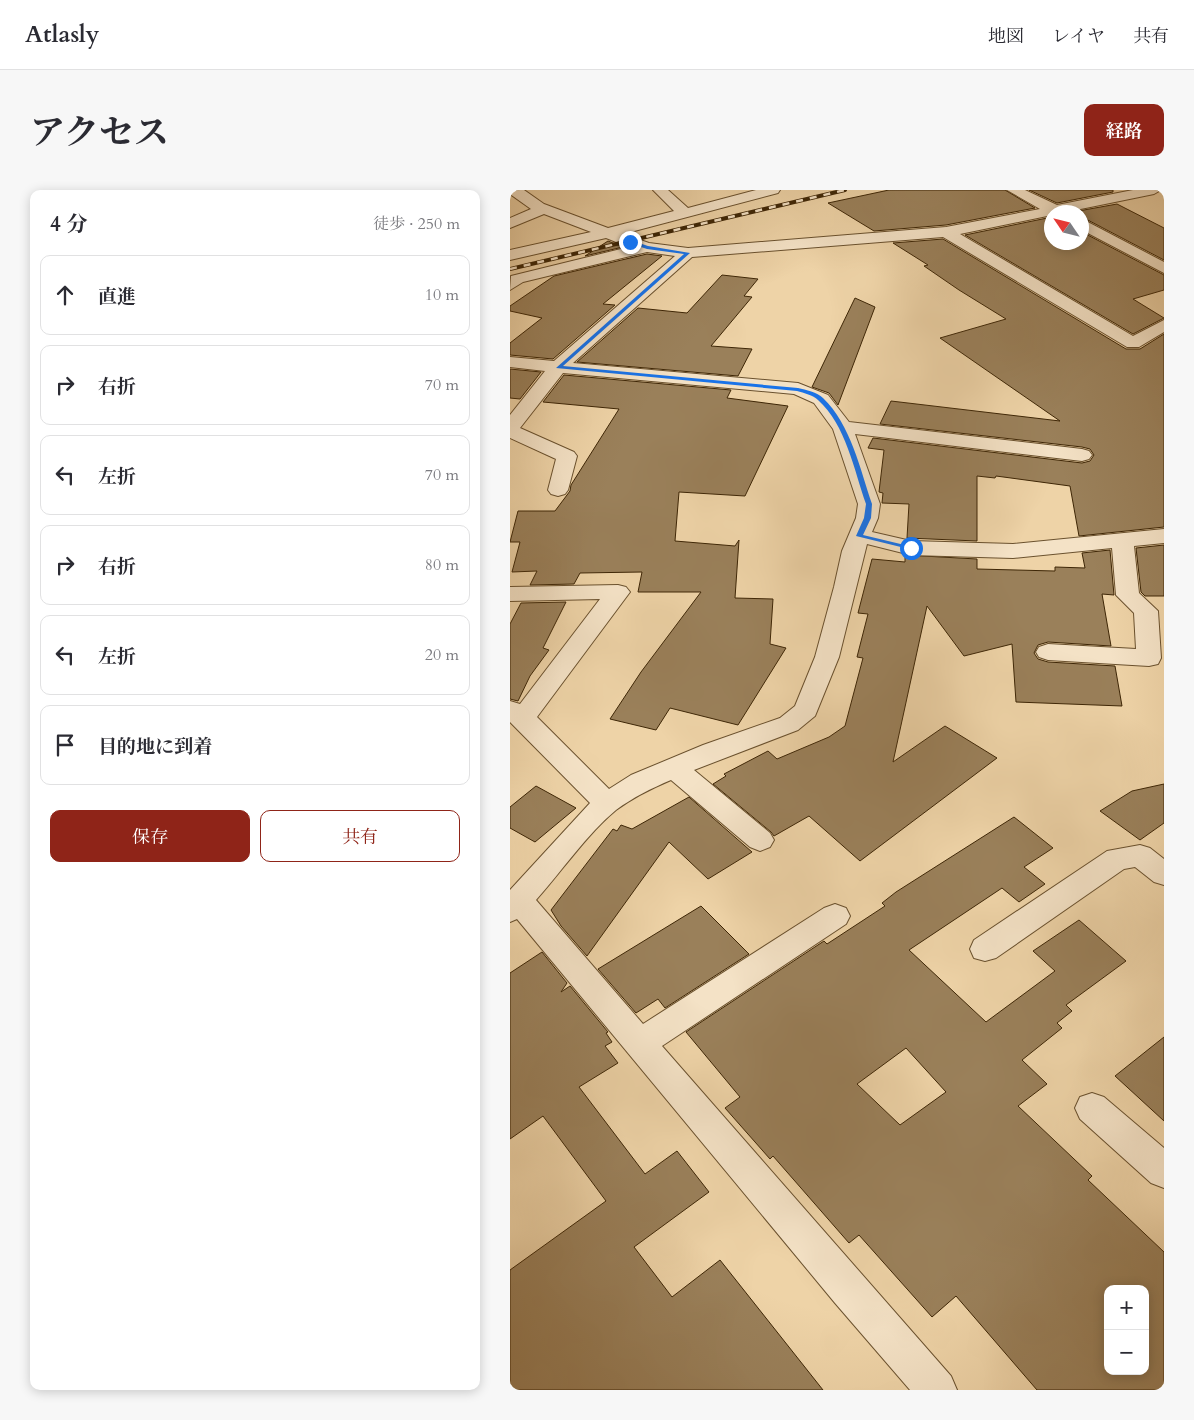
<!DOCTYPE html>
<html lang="ja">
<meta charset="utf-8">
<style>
:root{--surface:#fff;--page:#f7f7f7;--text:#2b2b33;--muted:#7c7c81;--line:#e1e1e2;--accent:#8f2418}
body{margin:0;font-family:Cardo,"Noto Serif JP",serif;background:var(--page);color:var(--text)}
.controls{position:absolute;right:15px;bottom:15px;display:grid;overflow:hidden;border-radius:10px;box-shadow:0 2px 12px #0003}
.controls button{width:45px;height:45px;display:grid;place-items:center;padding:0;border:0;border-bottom:1px solid var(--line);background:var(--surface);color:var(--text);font:25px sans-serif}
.compass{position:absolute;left:534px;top:15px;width:45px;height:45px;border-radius:50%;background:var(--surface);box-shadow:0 2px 12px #0003;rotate:305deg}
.stop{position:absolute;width:15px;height:15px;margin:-11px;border:4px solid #1a73e8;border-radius:50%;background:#fff}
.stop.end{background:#1a73e8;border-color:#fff;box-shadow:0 1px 5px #0008}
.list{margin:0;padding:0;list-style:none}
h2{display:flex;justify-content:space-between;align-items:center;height:65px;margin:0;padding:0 20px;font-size:21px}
h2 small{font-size:16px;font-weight:400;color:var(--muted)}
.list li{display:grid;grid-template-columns:32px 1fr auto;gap:15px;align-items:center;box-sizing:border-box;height:80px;margin:0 10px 10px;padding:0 10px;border:1px solid var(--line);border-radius:10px}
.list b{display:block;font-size:19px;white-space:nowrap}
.list em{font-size:16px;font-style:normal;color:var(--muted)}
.actions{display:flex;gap:10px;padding:15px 20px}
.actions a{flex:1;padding:11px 0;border:1px solid var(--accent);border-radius:10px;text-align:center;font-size:18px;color:var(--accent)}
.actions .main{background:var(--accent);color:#fff}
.icon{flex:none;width:28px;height:28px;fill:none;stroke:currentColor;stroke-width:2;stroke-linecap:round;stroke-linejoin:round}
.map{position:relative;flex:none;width:654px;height:1200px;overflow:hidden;border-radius:10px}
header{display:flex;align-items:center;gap:30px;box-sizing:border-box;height:70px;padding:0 25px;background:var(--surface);border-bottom:1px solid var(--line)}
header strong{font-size:24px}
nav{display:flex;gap:28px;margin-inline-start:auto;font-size:18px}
.intro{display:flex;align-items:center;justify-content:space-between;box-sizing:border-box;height:120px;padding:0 30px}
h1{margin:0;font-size:35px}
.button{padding:12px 22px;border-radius:10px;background:var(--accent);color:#fff;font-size:18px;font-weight:700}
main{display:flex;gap:30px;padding:0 30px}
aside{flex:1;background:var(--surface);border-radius:10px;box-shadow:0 2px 12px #0003}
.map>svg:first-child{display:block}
.building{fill:#9a805a;stroke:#3e2606;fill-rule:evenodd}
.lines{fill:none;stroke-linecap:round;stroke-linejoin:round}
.minor-casing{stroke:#6a512e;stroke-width:2}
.minor{fill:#f4e2c6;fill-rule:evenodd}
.rail-casing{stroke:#3e2606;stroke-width:4}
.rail{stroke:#f4e2c6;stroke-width:2.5;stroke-dasharray:7;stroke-linecap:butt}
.route{fill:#1a73e8}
</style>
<header>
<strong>Atlasly</strong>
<nav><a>地図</a><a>レイヤ</a><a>共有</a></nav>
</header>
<div class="intro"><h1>アクセス</h1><a class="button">経路</a></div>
<main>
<aside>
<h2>4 分<small>徒歩 · 250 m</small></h2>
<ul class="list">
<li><svg class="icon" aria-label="ahead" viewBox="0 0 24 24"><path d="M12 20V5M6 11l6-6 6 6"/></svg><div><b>直進</b></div><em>10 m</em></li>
<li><svg class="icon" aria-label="right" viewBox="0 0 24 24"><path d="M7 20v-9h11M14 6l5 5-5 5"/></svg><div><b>右折</b></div><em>70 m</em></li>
<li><svg class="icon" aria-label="left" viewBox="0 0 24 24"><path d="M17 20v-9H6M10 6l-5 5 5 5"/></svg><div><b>左折</b></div><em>70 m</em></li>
<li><svg class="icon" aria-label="right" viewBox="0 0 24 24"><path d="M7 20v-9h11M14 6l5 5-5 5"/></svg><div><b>右折</b></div><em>80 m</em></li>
<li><svg class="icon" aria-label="left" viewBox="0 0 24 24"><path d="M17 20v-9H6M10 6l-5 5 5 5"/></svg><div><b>左折</b></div><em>20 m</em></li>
<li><svg class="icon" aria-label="arrive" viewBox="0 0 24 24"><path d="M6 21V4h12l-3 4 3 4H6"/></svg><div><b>目的地に到着</b></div></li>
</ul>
<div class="actions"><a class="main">保存</a><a>共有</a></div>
</aside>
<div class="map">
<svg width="654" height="1200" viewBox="0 0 654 1200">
<rect width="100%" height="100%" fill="#eed3a7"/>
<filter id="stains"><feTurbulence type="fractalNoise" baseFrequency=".004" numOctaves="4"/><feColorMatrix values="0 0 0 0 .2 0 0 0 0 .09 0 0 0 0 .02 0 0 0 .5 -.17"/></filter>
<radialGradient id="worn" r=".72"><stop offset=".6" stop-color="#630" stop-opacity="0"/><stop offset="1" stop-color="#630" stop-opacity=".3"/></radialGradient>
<!-- building -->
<path class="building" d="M379,0H495L525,18L436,35L364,41L318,13Z
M519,0H603V2L547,13Z
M607,14L654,38V70L572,27V22H563Z
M542,27V52H572V42L654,85V100L623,109L654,128L623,144L455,45Z
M433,49L616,159H630L654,144V337L569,346L560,296L486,286L485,288L467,286V351L397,348L399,314L372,313L373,303L369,302L374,260L358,258L363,248L572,273L580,271L584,265L580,259L572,257L370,234L381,211L550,231L430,148L496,129L449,100L414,76L418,75L383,53Z
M98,51L113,57L75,66Z
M137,64L152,66L93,114L105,115L43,169L0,165V153L32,128L0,121V116L44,86Z
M212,85L248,89L234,106L242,107L201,156L242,159L228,186L67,172L128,118L177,123Z
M345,108L365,117L328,215L319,203L302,197Z
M0,179L31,182L10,209L0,208Z
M54,185L221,200L217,208L278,216L235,306L169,302L165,351L225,356L229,350L225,408L263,409L260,454L276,458L228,535L160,518L146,540L100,529L131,482L191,402H128L132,382L70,383L64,394L20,395L27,381L2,382L10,352H0L8,321H45L60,301L61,295L109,219L33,212Z
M654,355V406H635L631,402L626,358Z
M600,360L604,405L592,404L601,456L538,452L528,455L524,463L528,469L538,472L605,476L612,516L506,512L502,454L454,466L417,416L383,572L435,536L487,568L350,671L299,626L264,646L261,642L203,594L216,586L214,584L258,561L267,569L319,547L335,536L353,468L347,467L358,424L348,423L362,369L395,372V365L467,369V379L545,381V377L575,378L572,363Z
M56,412L33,458L39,460L20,486L8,511L0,509V434L11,413Z
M654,594V633L630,650L590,621L622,601Z
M26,596L66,618L25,652L0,638V617Z
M179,607L242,662L198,689L159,652L77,766L51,736L41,720L103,639L107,641L111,635L122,639Z
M504,627L543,658L514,677L535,694L509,712L492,698L399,760L476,832L545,781L523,761L569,730L616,771L556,815L562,821L547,833L552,838L512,870L537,894L508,916L582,986L578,990L654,1062V1200H527L446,1106L422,1127L349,1045L339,1053L263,966L260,969L215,918L230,907L176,842L314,751L317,754L375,716L372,713L386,702ZM396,858L436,902L390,935L347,894ZM598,1099H635V1181H598Z
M191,716L239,764L155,818L148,809L126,823L88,779Z
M32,762L57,793L51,802L60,796L98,842L96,843L102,852L95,856L108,873L69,897L135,984L167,961L199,1002L124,1057L162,1107L210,1070L313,1200H0V1080L96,1011L33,926L0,949V783Z
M654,847V931L605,886Z"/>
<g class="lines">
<defs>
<path id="minor" d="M0,0H14L34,14L98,38L164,21L143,0H158L178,18L246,0H270L268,3L113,44L139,53L178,58L436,37L530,19L497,0H515L547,15L623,0H651L644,4L556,22H542V25L450,44L623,146L654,130V142L629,157H617L433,47L182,67L63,173L288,193L318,205L339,232L572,259L579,261L582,265L579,269L572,271L345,244L370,314L368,328L362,342L401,351L503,354L654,339V353L624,356L629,403L648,421L651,468L648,474L639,476L538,470L529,467L526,462L529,457L538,454L626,459L624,423L606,405L602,358L503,368L401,365L357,354L329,467L305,526L288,540L184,580L260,643L264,650L260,657L250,661L240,657L161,590C142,598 122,608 106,620C76,645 52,681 26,710L133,834L314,718L325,714L336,718L340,726L336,734L152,856L441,1186L447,1200H400L325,1113L7,729L0,732V700L80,613L0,532V511L10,514L90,409L0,411V397L108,395L116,397L120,402L27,527L99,599L121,585L193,555L270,528L285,516L305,467L324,397L332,361L346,328L348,314L323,239L304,213L284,204L53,183L10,238L64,262L67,266L58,300L55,304L48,306L41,304L38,300L46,269L0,248V225L35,181L0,177V167L44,171L165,66L137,62L13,92L0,100L1,86L119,57L96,48L0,70V60L81,42L34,24L0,38V28L21,19L0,4Z
M572,29L654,72V83L572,40Z
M630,655L640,658L654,669V695L644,692L625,677L614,679L486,768L475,771L464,768L460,759L464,750L597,661Z
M582,903L594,907L654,958V998L641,993L570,929L565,918L570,907Z"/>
</defs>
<!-- minor casing -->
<use href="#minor" class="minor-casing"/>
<!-- minor -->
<use href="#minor" class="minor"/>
<defs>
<path id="rail" d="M0,79L335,0"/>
</defs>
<!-- rail casing -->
<use href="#rail" class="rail-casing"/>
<!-- rail -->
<use href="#rail" class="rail"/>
</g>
<!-- route -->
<path class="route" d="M120,50L138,56L180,63L53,176L288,198C296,200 307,202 313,208C341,235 350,279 362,314L361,328L353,345L403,357V360L346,346L354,328L356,314C344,280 336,235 308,210C303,205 294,203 287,201L46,178L174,64L137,59L119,53Z"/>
<rect width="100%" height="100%" filter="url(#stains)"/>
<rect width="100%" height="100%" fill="url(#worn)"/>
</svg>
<div class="controls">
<button>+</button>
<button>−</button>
</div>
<svg class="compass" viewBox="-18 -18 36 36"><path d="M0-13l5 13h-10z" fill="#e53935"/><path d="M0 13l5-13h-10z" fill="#7c7c81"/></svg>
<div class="stop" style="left:401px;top:358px"></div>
<div class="stop end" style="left:120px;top:52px"></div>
</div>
</main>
